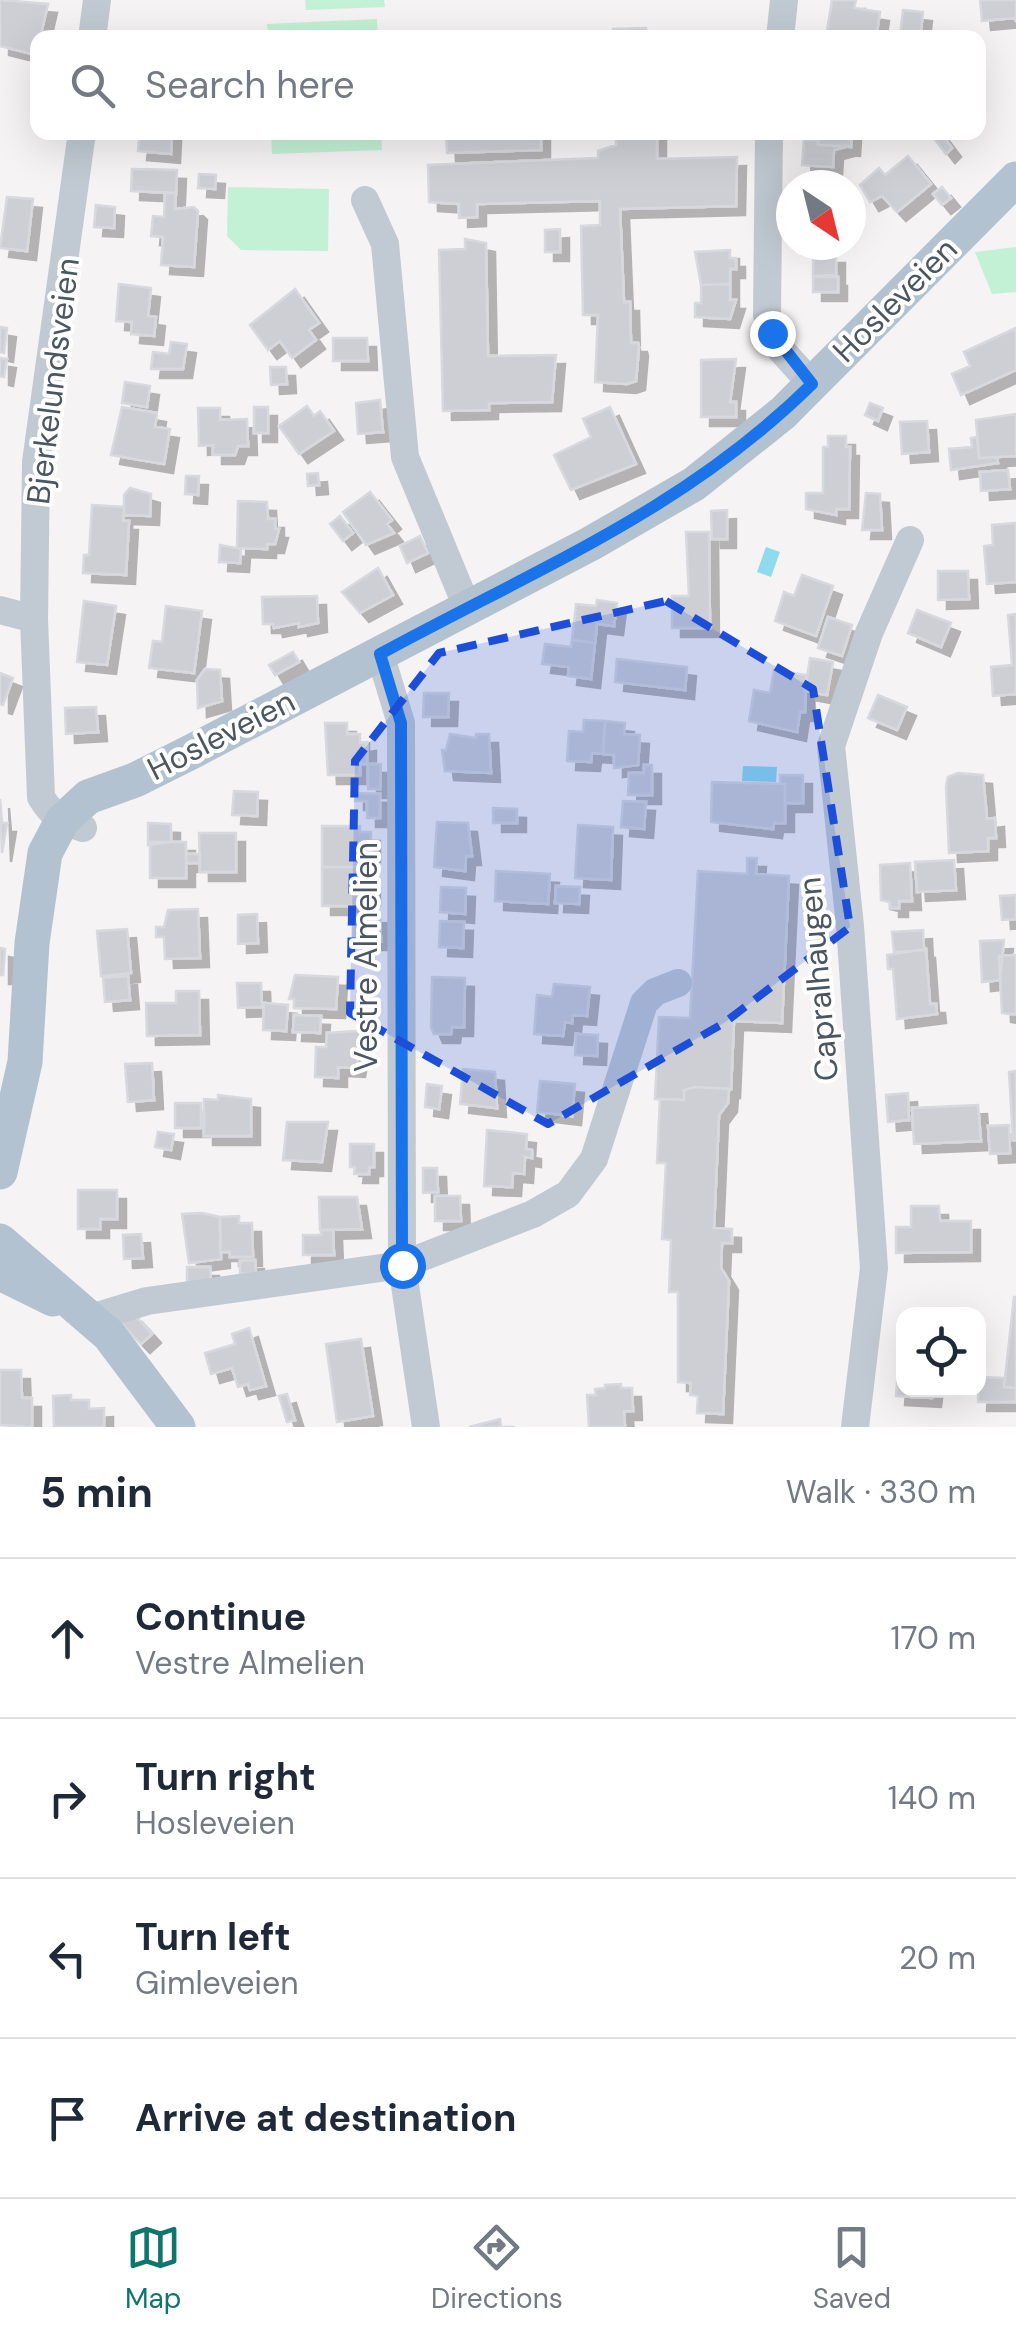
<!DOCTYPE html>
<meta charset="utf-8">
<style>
:root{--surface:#fff;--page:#f2f2f3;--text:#1f2937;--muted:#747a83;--line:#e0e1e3;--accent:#0f766e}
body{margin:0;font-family:"DM Sans",sans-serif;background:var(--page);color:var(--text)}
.controls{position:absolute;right:30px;bottom:30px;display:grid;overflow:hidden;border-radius:20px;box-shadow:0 10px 40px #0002}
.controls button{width:90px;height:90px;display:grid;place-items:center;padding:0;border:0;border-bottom:2px solid var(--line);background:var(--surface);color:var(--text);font:50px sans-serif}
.compass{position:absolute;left:776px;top:170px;width:90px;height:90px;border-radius:50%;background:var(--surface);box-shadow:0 10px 40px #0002;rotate:145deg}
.stop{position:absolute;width:30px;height:30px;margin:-22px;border:8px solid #1a73e8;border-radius:50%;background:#fff}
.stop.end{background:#1a73e8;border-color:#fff;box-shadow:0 2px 10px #0008}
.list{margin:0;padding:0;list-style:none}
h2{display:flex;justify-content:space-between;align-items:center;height:130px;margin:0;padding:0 40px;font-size:42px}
h2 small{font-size:32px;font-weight:400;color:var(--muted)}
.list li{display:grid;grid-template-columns:65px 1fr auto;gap:30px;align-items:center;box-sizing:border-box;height:160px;padding:0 40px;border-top:2px solid var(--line)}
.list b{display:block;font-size:38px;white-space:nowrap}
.list p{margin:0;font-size:32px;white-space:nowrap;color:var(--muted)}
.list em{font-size:32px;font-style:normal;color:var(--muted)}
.icon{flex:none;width:55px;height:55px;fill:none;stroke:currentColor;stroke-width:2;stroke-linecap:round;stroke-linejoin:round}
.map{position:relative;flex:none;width:1016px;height:1427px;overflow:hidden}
.search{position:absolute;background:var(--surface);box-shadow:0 10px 40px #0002;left:30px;right:30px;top:30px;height:110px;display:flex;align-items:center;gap:25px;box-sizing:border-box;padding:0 35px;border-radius:20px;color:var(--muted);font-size:38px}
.sheet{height:770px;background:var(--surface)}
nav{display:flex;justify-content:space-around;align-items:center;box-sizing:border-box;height:140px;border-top:2px solid var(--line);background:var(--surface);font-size:28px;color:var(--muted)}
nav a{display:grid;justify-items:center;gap:5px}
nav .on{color:var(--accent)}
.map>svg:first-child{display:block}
.green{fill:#c3f1d5}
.water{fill:#90daee}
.building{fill:#cdcfd5;stroke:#d7d9de;stroke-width:2.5;filter:url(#shadow)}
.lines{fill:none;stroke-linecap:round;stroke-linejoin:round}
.minor{stroke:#c1cad2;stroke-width:28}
.major{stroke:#b3c2d1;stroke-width:35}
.route{stroke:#1a73e8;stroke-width:12}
.marked{fill:#1d4ed8;fill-opacity:0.2;stroke:#1d4ed8;stroke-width:8;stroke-dasharray:20 12;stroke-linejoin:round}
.labels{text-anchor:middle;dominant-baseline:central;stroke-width:8;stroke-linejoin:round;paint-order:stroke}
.street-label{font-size:32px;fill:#4a5661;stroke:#fff}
</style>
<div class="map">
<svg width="1016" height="1427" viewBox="0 0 1016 1427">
<defs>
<filter id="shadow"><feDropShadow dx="9" dy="9" stdDeviation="0" flood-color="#0004"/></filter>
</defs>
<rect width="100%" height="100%" fill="#f5f3f3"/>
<!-- green -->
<path class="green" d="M305,0H384L385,7L306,10Z
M377,19L378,37H268L267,24Z
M271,133H381L382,150L272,154Z
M228,187L329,189L328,251L241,250L227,236Z
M1016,247V292L992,294L975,252Z"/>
<!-- water -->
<path class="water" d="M766,547L780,552L771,577L757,572Z
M743,766L777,767L776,782L742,781Z"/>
<!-- building -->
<path class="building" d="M0,0L48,4L36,55L0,46Z
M832,0H856L854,8L880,12L876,38L826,37Z
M980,0H1016V21L1014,18L982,21Z
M903,10L923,12L920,38L900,36Z
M646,28V38H613V29Z
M140,132H172L171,154L138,151Z
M446,132H541V150L447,153Z
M616,132H657V159L737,157L736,206L620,209L624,302H630L631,343H638L639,347L636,381L627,384L595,382L598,315H583L581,226L600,225V201L477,204V217L459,218V204L429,202L428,165L598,158V151L616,145Z
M815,132L818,145L849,146L834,150L833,167L802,165L804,140H815Z
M819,132H852L851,147L818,145Z
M929,132H940L952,148L946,154Z
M908,156L931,184L897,212L882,196L870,202L860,185L879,168L885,175Z
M132,169L177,170L176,193L131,191Z
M199,174L216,175L215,189L198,188Z
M942,187L951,198L942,205L933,194Z
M165,193H176L175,209L194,207L198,211L194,267L161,265L163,237L151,236L153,216L164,217Z
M7,197L33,199L27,251L0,248Z
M96,205L115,207L114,228L94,227Z
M560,229V252H545V230Z
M465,239L486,243L488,356L556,355L552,402L489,403V410L443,411L439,250L465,249Z
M730,250V258H736V269H730V284L701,285L695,252Z
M813,254H836V275L813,276Z
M813,277H838V292H813Z
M119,284L151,288L148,316L156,317L154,336L131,334L132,322L116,321Z
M730,284V300H736L730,319L695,317V303H701V285Z
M295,289L319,323L309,330L316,340L292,358L280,341L268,350L250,325Z
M0,327L7,328L4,353L0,352Z
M1016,328V370L961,395L952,374L970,366L964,352Z
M333,338H367L368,361H333Z
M171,342L187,344L183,369H151L153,352L169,354Z
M0,358L7,359L4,377L0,376Z
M736,359L730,402H736V417H701V360Z
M270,367H286L287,384L271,385Z
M125,382L150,386L147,407L122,403Z
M380,400L383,432L358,434L356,403Z
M870,403L883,408L878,421L865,415Z
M307,406L314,416L320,411L334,431L299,454L279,426Z
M122,407L157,413L155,427L170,429L164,464L111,455Z
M254,407H268V433H254Z
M610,407L636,464L571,490L554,455L591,437L583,419Z
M198,408H220V420L247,419L248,446H238L235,455H213V445L199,446Z
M1016,414V456L979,458L976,420Z
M927,421L929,452L902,454L900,422Z
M828,436H846V447H850L849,509H836V515L806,509V493H823V447H828Z
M977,437L979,458L997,457L998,463L951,470L949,449L972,447L971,438Z
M1008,470L1010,489L981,491L980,472Z
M318,473L319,485L308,486L307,474Z
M186,476H199L198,495L185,494Z
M130,488L151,494L150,516L124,515V495Z
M370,492L392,520L387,524L394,533L366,545L343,512Z
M866,493L880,494L882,530H862Z
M238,501L267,502L268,519H275V529H279L275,544H267V549L237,548Z
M92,505L124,507L123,521H129L126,575L83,573L84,555H89Z
M727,510V539H712L711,511Z
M340,516L353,533L343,541L330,524Z
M1016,523V582L987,584L984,546L993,545L992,525Z
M686,532H709L710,628H672V596H689Z
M420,536L428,553L407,563L400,546Z
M220,545L241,549L240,563L219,562Z
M378,568L393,595L360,613L342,592Z
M938,571H968L969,599L938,600Z
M802,575L833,586L816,636L775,621L784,592L794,596Z
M317,596L318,623L299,627V623L274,628L273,624H263L262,597Z
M597,600L617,603L614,626L597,624L595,643L572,640L576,604L596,606Z
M84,601L116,606L107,665L77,662Z
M166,606L202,611L194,673L149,668L153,641L162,642Z
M917,610L951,623L941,647L908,633Z
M1016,614V694L993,696L991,667L1012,665L1008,615Z
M828,617L852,625L842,656L818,648Z
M572,640L595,643L591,679L568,676L569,667L542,664L545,644L571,647Z
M293,652L299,662L275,675L269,665Z
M810,658L833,662L827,695L805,691Z
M617,659L687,667L685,690L615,682Z
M205,669L220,670L222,701L198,708L197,680Z
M774,670L806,675L805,712H800L797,732L749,721L754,690L770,693Z
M0,673L13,678L3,705L0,704Z
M424,693H449L448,717H423Z
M878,695L907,707L897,730L868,718Z
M96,707L98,732L66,734L65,708Z
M584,720L605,721L603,754L592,753L591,762L567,761L569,731L583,732Z
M605,721L625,723L624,734L640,735L638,765L614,768V755L603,754Z
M325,723H347V734H360V743L367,742V764H360V775H328Z
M450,734L476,738V734H489L491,773L445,771L442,750H446Z
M368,764H381L380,789H368Z
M644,765H652V795H628L629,773H644Z
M958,773L983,775L987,819L995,818L996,838H988V851L949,853L946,786L948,777Z
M780,775H803V803H785V784L780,783Z
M712,782L785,784V823H774L773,829L711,822Z
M234,791L258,792L257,816L232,815Z
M355,793L380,794V818H367V801H355Z
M0,799L2,823H7L2,853Z
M623,801L646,802L644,829L621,827Z
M493,808L517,809V823H493Z
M437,822L468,823L472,856H466L465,871L434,867Z
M148,823L171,824V842L148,845Z
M578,825L613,827L611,880L575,878Z
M322,826H360V832H371V853H360L359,867H322Z
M199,833H236V872H200Z
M150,842H186V878H150Z
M186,854H200V863H186Z
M747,858H757L756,874L789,876L782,1023L734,1021L731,1089L695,1087L684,1090V1100L655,1099L659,1017L690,1018L698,871L747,874Z
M954,860L956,890L917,892L915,862Z
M910,863L912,901H899V908H890V902L881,900L880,865Z
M322,867H359V880H371V897H359V906H322Z
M496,871L550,874L548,904L495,901Z
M556,886L580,887L579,904L555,903Z
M441,887L466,888L465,914L440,912Z
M1016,895V919L1002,920L1000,896Z
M198,909L200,958L165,959L164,937H156V927H164L168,910Z
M257,914L258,943L238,944V915Z
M380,914L381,941H353V915Z
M440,921L464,922L463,948L439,947Z
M127,929L131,973L101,976L97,931Z
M923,930L924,950L894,952L892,932Z
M1004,940L1000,980L982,982L980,941Z
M0,948L5,949L3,975H0Z
M926,949L930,1004H936L937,1014L897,1019L893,969H888L887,955Z
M1016,955V1014H1008L1002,1013L999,956Z
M295,975L338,977L336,1009L294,1008V999H289Z
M128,976L130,1000L105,1002L103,978Z
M432,977L465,978L464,1027H452L451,1034H434L431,1027Z
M237,983H261L262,1007L238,1008Z
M554,984L590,987L587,1016L573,1015L572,1023L565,1022L563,1036L534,1034L537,995L552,997Z
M176,991H199L200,1035L147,1036L146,1003H176Z
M264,1003L288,1005L286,1031L263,1030Z
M294,1015L321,1016L320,1033L293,1032Z
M356,1031H363L356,1068L338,1067V1078L315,1077L316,1047H326L327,1033Z
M576,1034L598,1035L597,1056L575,1055Z
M152,1063L154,1100L128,1102L125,1064Z
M463,1069L495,1072L497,1108L460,1104Z
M1016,1071V1140H1013L1009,1072Z
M540,1081L575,1084L572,1116L537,1112Z
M427,1084L442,1086L439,1109L425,1107Z
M695,1087L729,1089L728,1103L719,1115L714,1228L732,1229V1243H722L721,1268L729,1281L723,1414L697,1413L698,1396L690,1395L691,1383L678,1382V1292H669L671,1240L662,1239L666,1163H657L660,1099L684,1100V1090Z
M908,1093L909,1120L888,1122L886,1095Z
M218,1095L251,1099V1136H204V1099L218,1100Z
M175,1103H201V1128H175Z
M978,1105L981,1141L914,1144L912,1108Z
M287,1122H328L322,1162L283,1160Z
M1009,1125L1010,1153L990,1154L988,1126Z
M487,1130L527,1134L526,1149L532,1150V1158L525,1157L524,1174L513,1173L512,1187L484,1186Z
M158,1132L174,1134L171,1150L155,1147Z
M350,1144H374V1167H369V1174H354L355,1167H350Z
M423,1168H437L438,1192L423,1193Z
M78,1190H117V1219H100V1229H78Z
M435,1196H460L461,1221H435Z
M319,1197H357L362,1229L320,1230Z
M911,1206H939L940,1221H971V1252L896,1253V1227H911Z
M202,1213L220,1217L221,1259L189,1263L182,1214Z
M239,1216V1223H252L253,1257H230V1252H220V1217Z
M321,1230H333L334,1255H303V1235H321Z
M141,1234L143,1258L124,1259L123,1235Z
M255,1260L256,1273L240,1274V1261Z
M187,1267H210L211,1282H187Z
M1014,1297H1016V1388L1004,1387Z
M133,1313L152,1334L141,1344L121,1323Z
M249,1328L266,1386L250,1390L248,1384L238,1387L232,1368L211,1374L205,1353L235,1344L232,1334Z
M361,1339L373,1416L337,1422L326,1344Z
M898,1369L904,1370V1390H933L932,1398L896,1396Z
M0,1370H21L22,1398H32V1427L0,1425Z
M979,1377L1004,1378V1387L1016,1388V1402H978Z
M621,1384V1388H632L633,1411H624L625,1427H589L587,1395H596L595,1389L605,1388V1385Z
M287,1394L295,1420L287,1422L279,1396Z
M71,1395V1400H89V1409L104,1408V1427H54L53,1396Z
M500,1419L501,1427H515H469Z"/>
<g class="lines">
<!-- minor -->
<path class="minor" d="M92,38L97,0
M780,38L784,0
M82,132L36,462L34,619L41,797C52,816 63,822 83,828
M769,132L767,315L782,351L812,384
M365,200L385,244L405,457L467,607
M0,610L34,619
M380,654L401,723L402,1265L426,1427
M91,1318L147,1301L402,1265L533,1214L568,1194L594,1159L644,1003L655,992L678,983
M855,1427L874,1268L850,926L831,746L869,633L910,540"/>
<!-- major -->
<path class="major" d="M0,1172L25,1062L32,943L45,853L62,821L88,797L135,780L191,752L590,544L694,484L783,413L1016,179
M0,1241L109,1335L178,1427
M0,1273L53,1299"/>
</g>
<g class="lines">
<!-- route -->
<path class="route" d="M402,1265L401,723L380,654C536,569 683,511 812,384L772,333"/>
</g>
<!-- marked area -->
<path class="marked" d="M666,601L813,689L850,927L724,1023L548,1124L350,1013L355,761L439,653Z"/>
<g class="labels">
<!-- street labels -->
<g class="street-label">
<text transform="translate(895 300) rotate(-45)">Hosleveien</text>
<text transform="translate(53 381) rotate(-83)">Bjerkelundsveien</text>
<text transform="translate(221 735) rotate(-27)">Hosleveien</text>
<text transform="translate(366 957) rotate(-90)">Vestre Almelien</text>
<text transform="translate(818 979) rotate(-95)">Capralhaugen</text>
</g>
</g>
</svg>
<div class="controls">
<button><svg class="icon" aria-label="locate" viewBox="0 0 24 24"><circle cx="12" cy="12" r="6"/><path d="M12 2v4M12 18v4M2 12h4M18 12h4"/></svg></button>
</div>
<svg class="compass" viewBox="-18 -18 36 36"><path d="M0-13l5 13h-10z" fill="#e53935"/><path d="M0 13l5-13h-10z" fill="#747a83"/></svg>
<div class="stop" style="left:402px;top:1265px"></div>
<div class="stop end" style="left:772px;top:333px"></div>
<div class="search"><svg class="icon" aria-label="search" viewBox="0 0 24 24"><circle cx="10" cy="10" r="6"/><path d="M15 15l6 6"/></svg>Search here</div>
</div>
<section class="sheet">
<h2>5 min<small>Walk · 330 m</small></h2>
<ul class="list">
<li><svg class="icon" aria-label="ahead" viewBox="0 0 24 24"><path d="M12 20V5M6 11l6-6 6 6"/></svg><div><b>Continue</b><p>Vestre Almelien</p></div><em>170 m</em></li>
<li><svg class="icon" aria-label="right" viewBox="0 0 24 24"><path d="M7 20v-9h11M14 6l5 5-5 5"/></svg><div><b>Turn right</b><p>Hosleveien</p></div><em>140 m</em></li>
<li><svg class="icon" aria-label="left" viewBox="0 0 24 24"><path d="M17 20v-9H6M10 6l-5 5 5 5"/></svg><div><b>Turn left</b><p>Gimleveien</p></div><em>20 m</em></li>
<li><svg class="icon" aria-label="arrive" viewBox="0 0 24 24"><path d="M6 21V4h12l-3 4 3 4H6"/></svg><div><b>Arrive at destination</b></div></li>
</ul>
</section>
<nav>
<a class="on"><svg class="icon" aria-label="map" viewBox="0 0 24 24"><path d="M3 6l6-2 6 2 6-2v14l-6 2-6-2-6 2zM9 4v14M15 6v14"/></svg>Map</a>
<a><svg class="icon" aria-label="directions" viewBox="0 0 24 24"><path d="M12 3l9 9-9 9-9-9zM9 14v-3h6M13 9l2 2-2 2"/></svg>Directions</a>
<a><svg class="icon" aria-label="saved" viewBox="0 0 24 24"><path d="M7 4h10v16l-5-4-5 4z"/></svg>Saved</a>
</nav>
